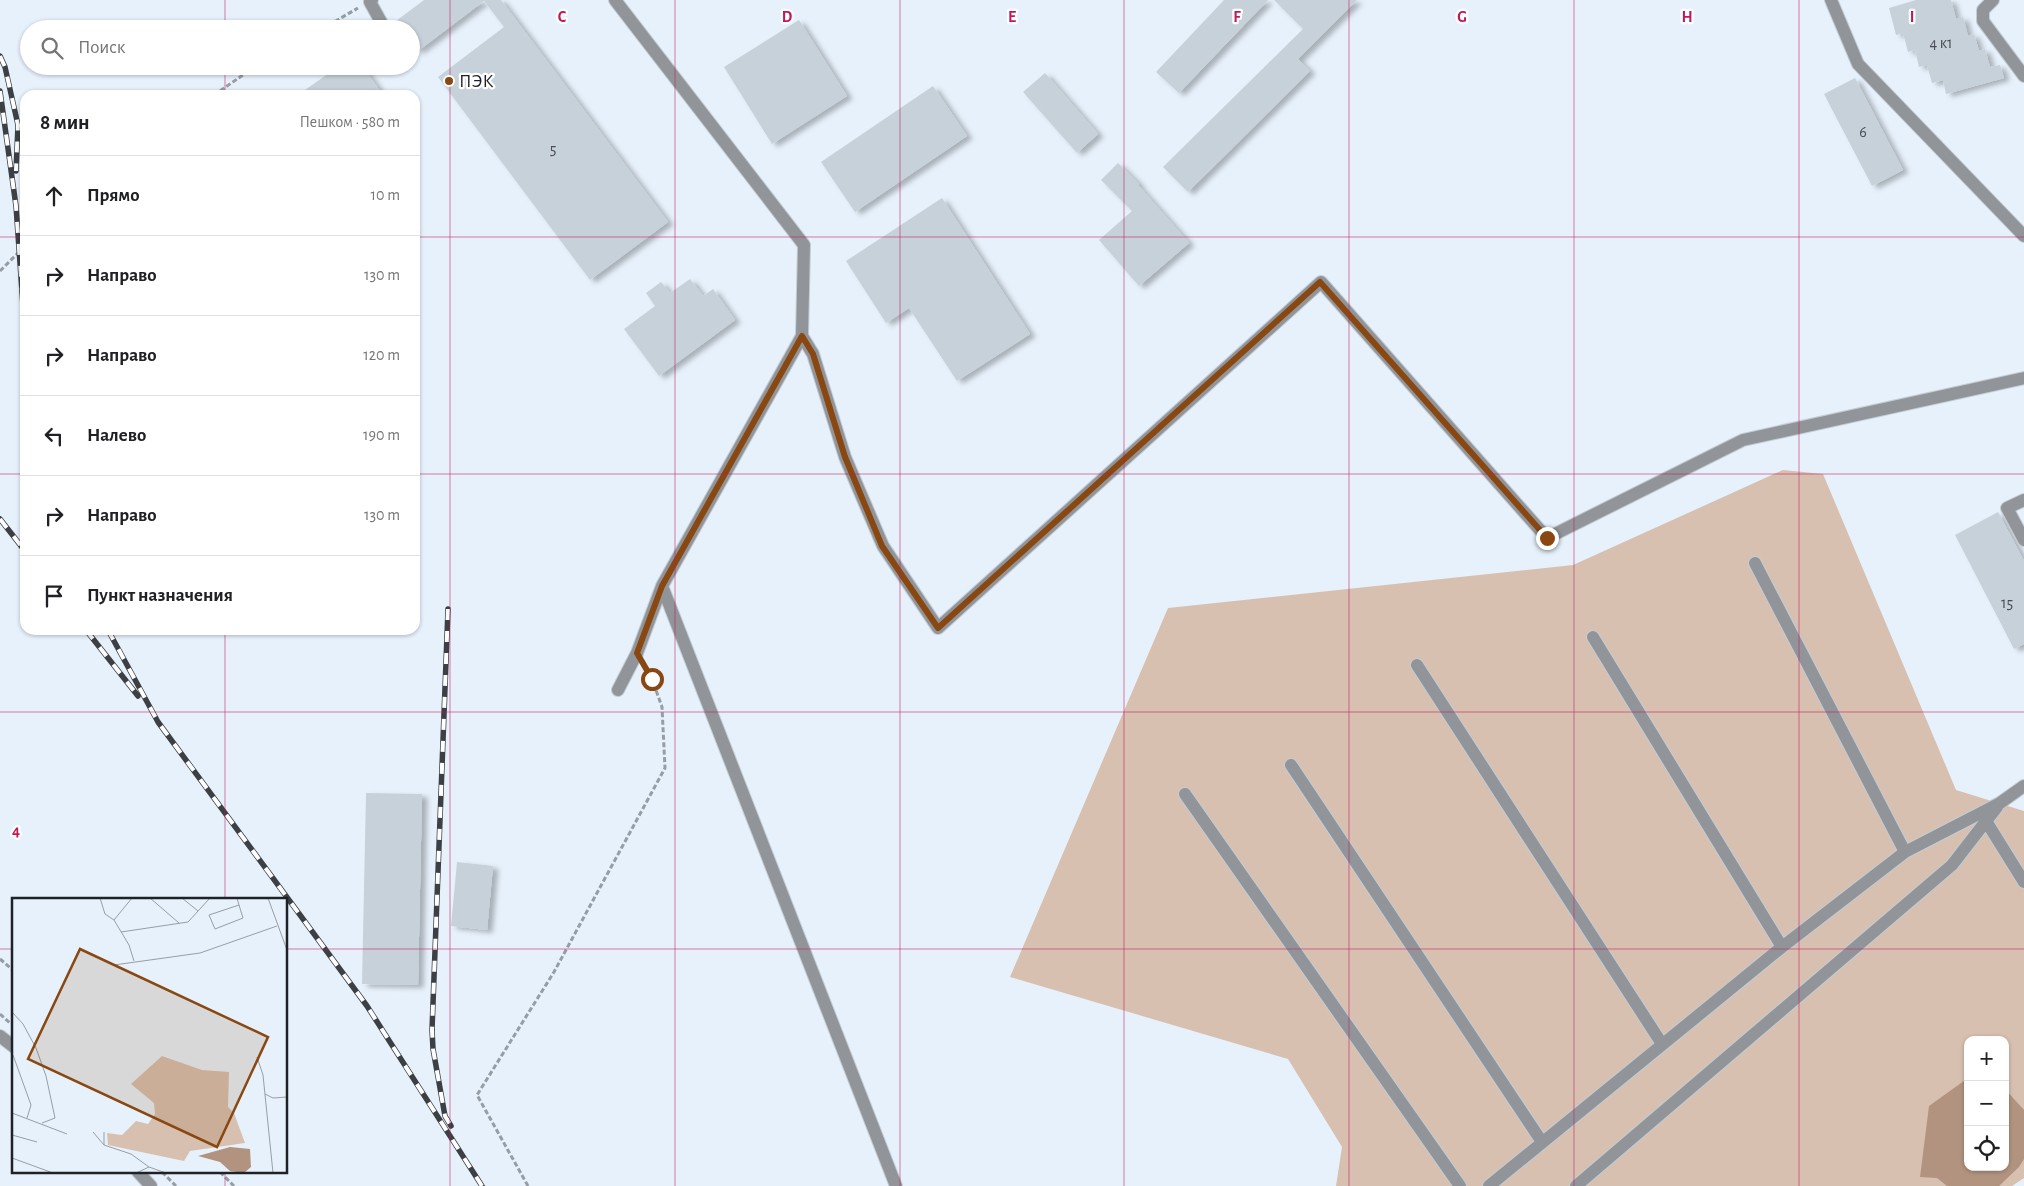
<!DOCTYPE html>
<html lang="ru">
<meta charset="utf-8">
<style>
:root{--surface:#fff;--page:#f6f6f6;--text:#202124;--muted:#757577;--line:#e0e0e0}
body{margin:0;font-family:"Alegreya Sans",sans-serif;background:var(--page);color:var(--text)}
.controls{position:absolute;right:15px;bottom:15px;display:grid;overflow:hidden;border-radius:10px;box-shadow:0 1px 4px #0004}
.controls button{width:45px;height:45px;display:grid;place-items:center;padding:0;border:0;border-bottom:1px solid var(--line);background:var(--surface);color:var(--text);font:25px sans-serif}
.stop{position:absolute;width:15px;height:15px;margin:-11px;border:4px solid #894812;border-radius:50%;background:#fff}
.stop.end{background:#894812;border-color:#fff;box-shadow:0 1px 5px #0008}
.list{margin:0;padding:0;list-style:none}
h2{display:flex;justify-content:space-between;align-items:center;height:65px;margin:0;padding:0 20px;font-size:21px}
h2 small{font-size:16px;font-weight:400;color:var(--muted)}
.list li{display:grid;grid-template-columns:32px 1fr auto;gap:15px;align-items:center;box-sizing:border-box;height:80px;padding:0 20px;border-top:1px solid var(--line)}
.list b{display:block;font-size:19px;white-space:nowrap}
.list em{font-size:16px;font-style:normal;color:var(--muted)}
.icon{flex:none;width:28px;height:28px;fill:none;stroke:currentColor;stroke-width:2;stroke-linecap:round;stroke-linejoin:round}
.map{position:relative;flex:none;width:2024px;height:1186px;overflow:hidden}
.search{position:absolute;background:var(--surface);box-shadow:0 1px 4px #0004;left:20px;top:20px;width:400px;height:55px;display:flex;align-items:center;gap:12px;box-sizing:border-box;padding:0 18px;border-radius:28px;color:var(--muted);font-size:19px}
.panel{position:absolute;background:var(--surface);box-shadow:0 1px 4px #0004;left:20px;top:90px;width:400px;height:545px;border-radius:15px}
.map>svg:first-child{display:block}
.green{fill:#d8c0b0;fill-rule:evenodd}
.water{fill:#b19380}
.building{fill:#c7d1da;filter:url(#shadow)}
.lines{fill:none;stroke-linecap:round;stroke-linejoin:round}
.minor-casing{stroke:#c3ccd4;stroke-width:14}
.path{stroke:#969da5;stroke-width:3;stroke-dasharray:5 2.5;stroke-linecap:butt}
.minor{stroke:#919599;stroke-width:12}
.rail-casing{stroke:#3c4045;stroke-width:5.5}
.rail{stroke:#fff;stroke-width:4;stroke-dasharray:11;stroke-linecap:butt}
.route{stroke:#894812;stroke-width:6}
.grid{fill:none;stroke:#c2185b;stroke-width:1;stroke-opacity:0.55}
.poi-dot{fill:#894812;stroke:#fff;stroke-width:2}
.labels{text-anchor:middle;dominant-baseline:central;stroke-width:4.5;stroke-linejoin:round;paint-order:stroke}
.number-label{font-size:16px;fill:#484d52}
.poi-label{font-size:19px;fill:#1e2125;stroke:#fff;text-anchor:start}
.inset-road{fill:none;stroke:#979ea5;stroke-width:1}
.view{fill:#894812;fill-opacity:0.15;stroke:#894812;stroke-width:2.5}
.inset-edge{fill:none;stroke:#1e2125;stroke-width:2.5}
.grid-label{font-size:16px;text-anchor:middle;font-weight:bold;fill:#c2185b;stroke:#fff;stroke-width:4.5;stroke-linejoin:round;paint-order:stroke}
</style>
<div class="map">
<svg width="2024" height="1186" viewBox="0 0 2024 1186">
<defs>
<filter id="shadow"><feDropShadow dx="5.5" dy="3" stdDeviation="2.5" flood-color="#0004"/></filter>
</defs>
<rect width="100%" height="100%" fill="#e7f1fb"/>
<!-- green -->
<path class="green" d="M1783,470L1823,474L1956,790L2024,811V1178L2012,1186H1336L1342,1147L1288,1059L1010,977L1168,608L1573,565ZM1968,1040H2005V1167H1968Z"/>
<!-- water -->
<path class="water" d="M1968,1078V1167H2005V1089L2024,1110V1159L2019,1167L1999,1186H1947L1937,1178L1920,1177L1929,1106Z"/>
<!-- building -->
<path class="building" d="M424,0H501L668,222L590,280L438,77L504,27L484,1L418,51L411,42V29H393L392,24Z
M1224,0H1268L1179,93L1156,72Z
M1274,0H1357L1298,59L1310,71L1188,192L1163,167L1303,29Z
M1916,0H1951L1956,19L1963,17L1968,36L1974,34L1979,51L1985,49L1990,67L2000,65L2004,78L1946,94L1943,80L1932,83L1927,65L1919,67L1915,50L1908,52L1903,33L1896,35L1889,8Z
M799,20L847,96L772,144L724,67Z
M339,66H362L383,95H298Z
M1045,73L1098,134L1077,153L1023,92Z
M1855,78L1903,170L1872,186L1824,94Z
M933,86L967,136L855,212L821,162Z
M1118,163L1139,184L1138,185L1189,243L1139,286L1099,240L1132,211L1101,180Z
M942,198L1030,334L957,381L909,308L886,323L846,261Z
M690,279L703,296L713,289L735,320L659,376L624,329L655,306L646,293L661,282L670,293Z
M1998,512L2024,561V644L2014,649L1955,535Z
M366,793L422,794L418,985L362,984Z
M457,862L493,866L487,930L451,926Z"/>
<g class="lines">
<defs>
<path id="minor" d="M372,0L370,2L385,29
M615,0L804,245L802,336L662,586L637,653L618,690
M1831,0L1858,64L2024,236
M1993,0L1983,10V21L2024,76
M802,336L813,354L845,457L883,546L938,628L1321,282L1547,538L1743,440L2024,378
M2024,500L2007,508L2024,540
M1755,563L1905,852
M662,586L896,1186
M1593,637L1782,947
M1417,665L1662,1044
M1291,765L1542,1142
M1185,794L1460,1186
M1986,821L2024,882
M0,1036L14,1047
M138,1172L151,1186
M1489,1186L1782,947L1905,852L2000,803L2024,786
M1576,1186L1952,865L1997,807"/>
</defs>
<!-- minor casing -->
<use href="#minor" class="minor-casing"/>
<!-- path -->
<path class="path" d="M322,29L358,8
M214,95L256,66
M0,271L18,253L25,249
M0,959L14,971
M0,1014L10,1023
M162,1172L176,1186
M220,1172L234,1186
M528,1186L477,1095L554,972L665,768L662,707L652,679L645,667"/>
<!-- minor -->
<use href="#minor" class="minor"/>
<defs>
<path id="rail" d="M0,56L5,67L18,125L16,171
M0,91L16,206L25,334
M0,519L25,551
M448,609L432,1030L433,1049L445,1116L451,1126
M86,630L138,696
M108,630L158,722L367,1006L482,1186"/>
</defs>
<!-- rail casing -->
<use href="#rail" class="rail-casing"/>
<!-- rail -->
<use href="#rail" class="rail"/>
</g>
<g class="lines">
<!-- route -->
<path class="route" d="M652,679L637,653L662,586L802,336L813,354L845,457L882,546L938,628L1320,282L1547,538"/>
</g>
<!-- grid -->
<path class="grid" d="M225,0V29M450,0V1186M675,0V1186M900,0V1186M1124,0V1186M1349,0V1186M1574,0V1186M1799,0V1186M225,66V95M0,237H25M415,237H2024M0,474H25M415,474H2024M225,630V900M0,712H2024M0,949H14M286,949H2024M225,1172V1186"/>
<!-- markers -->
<circle class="poi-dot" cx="449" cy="81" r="5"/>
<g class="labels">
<!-- number labels -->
<g class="number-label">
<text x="1941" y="43">4 к1</text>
<text x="1863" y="132">6</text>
<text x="553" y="149">5</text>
<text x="2007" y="603">15</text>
</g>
<!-- poi labels -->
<g class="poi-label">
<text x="459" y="81">ПЭК</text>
</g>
</g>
<!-- overview -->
<g transform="translate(12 898)">
<rect width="275" height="275" fill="#e7f1fb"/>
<path d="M150,158L190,172L217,174L216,209L222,215L233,245L178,253L172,263L96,247L95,235L110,237L124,223L136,226L143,216L142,205L119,186Z" fill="#d8c0b0"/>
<path d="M218,249L238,251L239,269L232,275L218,273L208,264L186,258Z" fill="#b19380"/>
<path class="inset-road" d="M88,0L93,16L102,22L117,47L122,63M138,0L167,25M170,0L186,13M225,0L227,7L231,20L203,31L197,17L227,7M256,0L275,52M102,22L120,0M109,34L176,24L198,0M102,67L188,55L265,28M0,114L11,126L24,150L34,178L43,220L30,225M1,157L19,207L15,220M245,159L251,177L261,275M253,196L261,200L275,199M0,215L55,236M81,234L92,247M92,234V247L119,256L137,269M0,237L25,244M0,260L41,275M124,275L137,269L154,275"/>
<path class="view" d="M68,51L256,139L205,249L16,161Z"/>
<rect width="275" height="275" class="inset-edge"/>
</g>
<g class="grid-label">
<text x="562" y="22">C</text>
<text x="787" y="22">D</text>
<text x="1012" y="22">E</text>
<text x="1237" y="22">F</text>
<text x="1462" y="22">G</text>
<text x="1687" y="22">H</text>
<text x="1912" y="22">I</text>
<text x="16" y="836">4</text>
</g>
</svg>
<div class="controls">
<button>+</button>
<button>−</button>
<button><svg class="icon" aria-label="locate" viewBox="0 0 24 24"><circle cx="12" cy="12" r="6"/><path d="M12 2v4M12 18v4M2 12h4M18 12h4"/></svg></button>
</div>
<div class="stop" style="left:652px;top:679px"></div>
<div class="stop end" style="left:1547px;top:538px"></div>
<div class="search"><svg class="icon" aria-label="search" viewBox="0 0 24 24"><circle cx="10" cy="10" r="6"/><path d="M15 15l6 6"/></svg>Поиск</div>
<section class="panel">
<h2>8 мин<small>Пешком · 580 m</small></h2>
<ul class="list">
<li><svg class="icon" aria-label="ahead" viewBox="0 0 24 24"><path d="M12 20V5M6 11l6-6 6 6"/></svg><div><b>Прямо</b></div><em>10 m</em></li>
<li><svg class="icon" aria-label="right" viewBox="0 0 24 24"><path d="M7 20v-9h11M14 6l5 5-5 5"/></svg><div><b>Направо</b></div><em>130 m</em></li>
<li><svg class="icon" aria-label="right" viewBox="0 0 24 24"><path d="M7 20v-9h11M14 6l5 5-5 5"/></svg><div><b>Направо</b></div><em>120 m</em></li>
<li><svg class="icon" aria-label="left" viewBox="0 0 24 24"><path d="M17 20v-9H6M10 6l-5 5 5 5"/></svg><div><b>Налево</b></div><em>190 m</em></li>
<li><svg class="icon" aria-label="right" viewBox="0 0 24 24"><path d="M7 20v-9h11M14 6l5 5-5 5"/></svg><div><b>Направо</b></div><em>130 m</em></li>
<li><svg class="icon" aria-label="arrive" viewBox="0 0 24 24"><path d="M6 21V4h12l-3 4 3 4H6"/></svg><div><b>Пункт назначения</b></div></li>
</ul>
</section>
</div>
